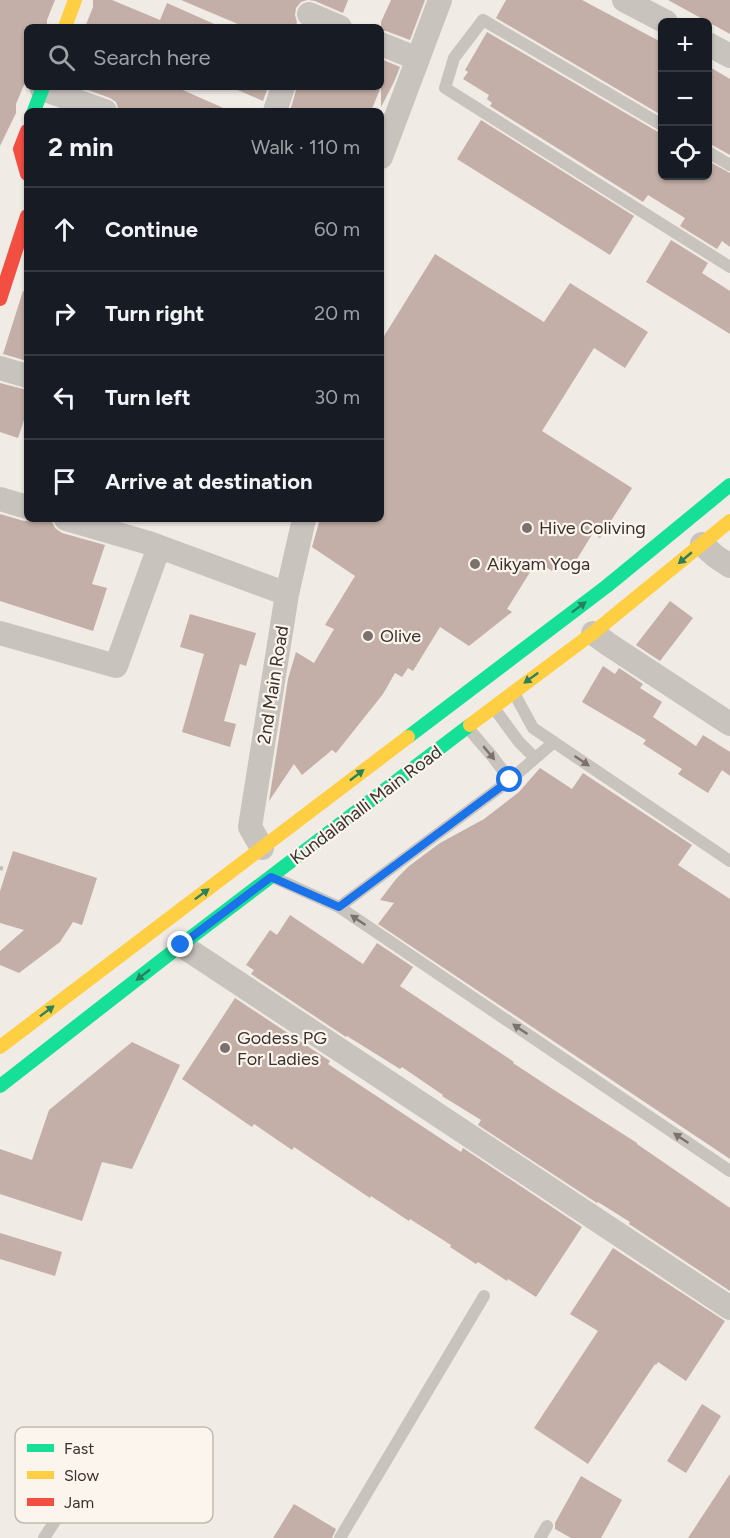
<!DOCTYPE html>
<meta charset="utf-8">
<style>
:root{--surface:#171b24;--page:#242831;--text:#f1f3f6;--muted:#9ea1a6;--line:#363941}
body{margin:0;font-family:Figtree,sans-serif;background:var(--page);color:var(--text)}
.controls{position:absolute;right:18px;top:18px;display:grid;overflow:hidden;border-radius:9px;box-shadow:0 2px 4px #0004}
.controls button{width:54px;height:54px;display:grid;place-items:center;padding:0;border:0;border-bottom:2px solid var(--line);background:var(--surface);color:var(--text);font:30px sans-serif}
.stop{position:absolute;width:18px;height:18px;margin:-14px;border:4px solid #1a73e8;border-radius:50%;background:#fff}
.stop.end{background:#1a73e8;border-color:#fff;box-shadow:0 2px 6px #0008}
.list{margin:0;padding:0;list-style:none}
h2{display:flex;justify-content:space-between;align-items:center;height:78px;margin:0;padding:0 24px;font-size:26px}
h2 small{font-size:20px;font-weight:400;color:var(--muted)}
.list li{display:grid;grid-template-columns:39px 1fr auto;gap:18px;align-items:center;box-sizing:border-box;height:84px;padding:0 24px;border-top:2px solid var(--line)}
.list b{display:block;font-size:22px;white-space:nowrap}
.list em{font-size:20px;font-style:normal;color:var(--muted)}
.icon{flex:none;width:33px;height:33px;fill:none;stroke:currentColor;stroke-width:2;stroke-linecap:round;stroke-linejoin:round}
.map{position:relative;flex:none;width:730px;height:1538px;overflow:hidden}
.search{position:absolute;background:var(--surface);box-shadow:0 2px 4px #0004;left:24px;top:24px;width:360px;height:66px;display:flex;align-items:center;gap:15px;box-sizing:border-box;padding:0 21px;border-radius:9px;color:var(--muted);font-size:22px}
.panel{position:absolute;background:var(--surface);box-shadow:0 2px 4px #0004;left:24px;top:108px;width:360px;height:414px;border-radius:9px}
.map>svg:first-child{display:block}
.building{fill:#c3afa7}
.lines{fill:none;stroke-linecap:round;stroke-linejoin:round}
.path{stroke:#c2bbb6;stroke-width:4;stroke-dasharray:3 3;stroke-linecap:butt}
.lane{stroke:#c9c3be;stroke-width:12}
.street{stroke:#c9c3be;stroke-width:24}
.fast{stroke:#16e098;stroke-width:14}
.slow{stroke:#ffcf43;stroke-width:14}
.jam{stroke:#f24e42;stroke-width:14}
.oneway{fill:#2a7f5c}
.oneway2{fill:#7b726d}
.route{stroke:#1a73e8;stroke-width:8}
.poi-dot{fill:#7a716c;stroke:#fbf5ee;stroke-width:2}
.labels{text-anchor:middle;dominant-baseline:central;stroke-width:4.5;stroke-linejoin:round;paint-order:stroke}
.poi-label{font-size:18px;fill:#3b302b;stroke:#fbf5ee;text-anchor:start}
.street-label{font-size:18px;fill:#3b302b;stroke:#fbf5ee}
.key{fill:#fbf5ee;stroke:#c1bab4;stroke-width:1.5}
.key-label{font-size:16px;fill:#3b302b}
</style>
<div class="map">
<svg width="730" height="1538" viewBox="0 0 730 1538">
<rect width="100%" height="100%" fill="#f0ebe5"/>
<!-- building -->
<path class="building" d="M0,0H55L47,20V27H27V78L16,104V113L0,146Z
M93,0H112L160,20L167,3L221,27H85L93,7Z
M181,0H307L301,2L296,8L295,15L297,22L295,27H245Z
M309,0H348L343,13L315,1Z
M391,0H425L410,40L386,31L381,30V22Z
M506,0H582L663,43V116L496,18Z
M668,0H730V34Z
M487,32L658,132L663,133V176H708V161L730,173V247L722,241L717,249L680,226L685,218L648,195L643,202L490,106L492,103L487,99L489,95L463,79L468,72L465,70Z
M381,59L400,67L394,82L381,107Z
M708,66L730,79V155L712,145L708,144Z
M80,87H176L230,111H119L116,102L110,98Z
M231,87H268L263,101Z
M297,87H381L371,111H290Z
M481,120L634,216L610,255L457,159Z
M671,240L708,263L702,273L730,291V334L646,282Z
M435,254L544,322L570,283L648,332L625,368L594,348L542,431L632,488L600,538L593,533L569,572L556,564L552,571L537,561L507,609L512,612L469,646L440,627L413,671L408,668L402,677L395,673L383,694L336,753L332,750L302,775L294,764L269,801L288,679L296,652L314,663L334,629L325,625L355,576L312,547L320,519H381V341Z
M23,291L27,292V361L3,354Z
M0,383L27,390V411L18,438L0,432Z
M0,514L24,521L44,519L52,522L55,528L62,533L105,545L92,584L107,588L93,631L0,601Z
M670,601L693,618L660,661L636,645Z
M190,614L256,633L246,666L240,664L224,721L236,724L230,747L182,732L204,654L180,647Z
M603,666L615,674L619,668L643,684L640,688L662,702L653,717L696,746L703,735L730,752V776L722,770L708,793L678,774L682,769L643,744L646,740L582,702Z
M540,768L572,789L583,773L692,845L678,865L730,899V1159L378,924L394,903L380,900L396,879L409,866L440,843L484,819L519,792Z
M13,851L97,878L82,925L73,922L60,942L19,973L0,965V951L24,930L0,923V891Z
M290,915L363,964L377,943L413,967L400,986L514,1062L513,1063L551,1088L637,1143V1144L730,1208V1291L629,1224L630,1222L598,1202L597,1203L478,1125L481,1120L442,1096L443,1095L402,1067L400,1069L347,1036L346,1037L251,974L254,970L246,965L270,930L277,935Z
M235,998L330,1061L328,1064L381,1099L461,1152L463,1148L582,1227L536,1297L508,1279L507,1281L478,1262L476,1264L450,1247L451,1245L410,1219L409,1221L371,1196L370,1198L294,1147L292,1150L254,1124L252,1127L182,1079Z
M132,1042L180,1065L132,1169L102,1162L82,1221L0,1194V1149L32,1160L49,1110Z
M0,1233L62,1252L55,1276L0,1259Z
M613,1248L725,1321L686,1381L658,1362L656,1365L655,1364L588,1464L534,1428L598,1331L570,1314Z
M702,1404L721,1416L686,1473L667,1461Z
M730,1474V1538H688Z
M581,1476L622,1500L601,1538H571L555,1529V1523Z
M294,1504L336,1529L332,1538H273Z"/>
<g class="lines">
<!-- path -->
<path class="path" d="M0,868L4,869"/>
<!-- lane -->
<path class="lane" d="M662,125L483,20L454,58L445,88L730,267
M708,152L730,165
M514,693L533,728L730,861
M494,708L519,742L535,758
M467,727L492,756L510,780
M275,878L339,907L730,1171
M339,907L510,780L554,742
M44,1538L57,1518
M340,1538L484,1296
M540,1538L547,1526"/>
<!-- street -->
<path class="street" d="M624,0L666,22
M309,14L340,27
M381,44L418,59
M708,44L730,56
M42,89L105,111
M275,111L283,87
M381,157L440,0
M0,368L27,376
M0,499L27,507
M66,519L149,543L287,594
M702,544L715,556L730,566
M0,633L116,666L159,547
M593,633L608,644L730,724
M262,848L250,827L287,594L304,519
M181,945L730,1308"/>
<!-- fast -->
<path class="fast" d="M34,111L43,87
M408,737L607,586L730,485
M0,1086L181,945L470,725"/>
<!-- slow -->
<path class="slow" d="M65,27L75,0
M470,725L593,633L730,521
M0,1047L408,737"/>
<!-- jam -->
<path class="jam" d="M27,131L20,149L27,174
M0,299L27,216"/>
</g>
<!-- one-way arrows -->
<defs><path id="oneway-solid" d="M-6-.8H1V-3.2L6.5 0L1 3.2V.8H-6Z" transform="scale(1.5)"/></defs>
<g class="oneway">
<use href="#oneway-solid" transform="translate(685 558) rotate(140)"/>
<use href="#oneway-solid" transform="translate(579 607) rotate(-37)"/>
<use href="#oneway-solid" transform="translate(531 678) rotate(144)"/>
<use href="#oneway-solid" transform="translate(357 775) rotate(-38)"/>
<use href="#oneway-solid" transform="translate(202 894) rotate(-37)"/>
<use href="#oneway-solid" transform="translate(143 975) rotate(142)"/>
<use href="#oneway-solid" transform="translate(47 1011) rotate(-37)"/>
</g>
<g class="oneway2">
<use href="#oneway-solid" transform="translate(489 753) rotate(50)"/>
<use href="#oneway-solid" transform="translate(582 761) rotate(34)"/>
<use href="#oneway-solid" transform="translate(358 920) rotate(-146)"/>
<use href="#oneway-solid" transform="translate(520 1029) rotate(-146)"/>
<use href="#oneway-solid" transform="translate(681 1138) rotate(-146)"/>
</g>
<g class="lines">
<!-- route -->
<path class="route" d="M181,945L271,877L339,907L510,780"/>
</g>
<!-- markers -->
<g class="poi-dot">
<circle cx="527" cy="528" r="6"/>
<circle cx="475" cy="564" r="6"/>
<circle cx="368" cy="636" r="6"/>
<circle cx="225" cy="1048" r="6"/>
</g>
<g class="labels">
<!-- poi labels -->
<g class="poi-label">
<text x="539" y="528">Hive Coliving</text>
<text x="487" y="564">Aikyam Yoga</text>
<text x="380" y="636">Olive</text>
<text x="237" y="1038">Godess PG<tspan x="237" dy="21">For Ladies</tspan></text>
</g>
<!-- street labels -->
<g class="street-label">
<text transform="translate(273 685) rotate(-81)">2nd Main Road</text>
<text transform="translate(366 805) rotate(-37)">Kundalahalli Main Road</text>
</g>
</g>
<!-- legend -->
<rect x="15" y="1427" width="198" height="96" rx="9" class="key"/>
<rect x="27" y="1444" width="27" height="8" fill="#16e098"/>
<rect x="27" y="1471" width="27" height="8" fill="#ffcf43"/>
<rect x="27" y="1498" width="27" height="8" fill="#f24e42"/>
<g class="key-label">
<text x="64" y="1454">Fast</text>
<text x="64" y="1481">Slow</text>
<text x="64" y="1508">Jam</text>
</g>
</svg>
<div class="controls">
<button>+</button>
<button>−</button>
<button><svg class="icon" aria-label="locate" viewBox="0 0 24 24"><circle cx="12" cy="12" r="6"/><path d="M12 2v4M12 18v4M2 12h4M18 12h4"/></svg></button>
</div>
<div class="stop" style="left:510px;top:780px"></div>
<div class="stop end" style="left:181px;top:945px"></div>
<div class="search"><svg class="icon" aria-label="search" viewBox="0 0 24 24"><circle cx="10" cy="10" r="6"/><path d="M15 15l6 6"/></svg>Search here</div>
<section class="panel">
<h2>2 min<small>Walk · 110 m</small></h2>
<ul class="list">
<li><svg class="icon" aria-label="ahead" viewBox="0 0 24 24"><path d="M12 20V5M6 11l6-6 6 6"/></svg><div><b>Continue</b></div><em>60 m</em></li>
<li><svg class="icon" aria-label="right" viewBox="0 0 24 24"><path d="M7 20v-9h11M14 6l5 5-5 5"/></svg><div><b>Turn right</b></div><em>20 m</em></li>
<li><svg class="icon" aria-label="left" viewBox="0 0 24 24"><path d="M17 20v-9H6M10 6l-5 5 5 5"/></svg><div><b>Turn left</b></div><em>30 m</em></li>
<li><svg class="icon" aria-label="arrive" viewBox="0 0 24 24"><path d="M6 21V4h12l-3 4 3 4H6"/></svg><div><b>Arrive at destination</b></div></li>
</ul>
</section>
</div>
